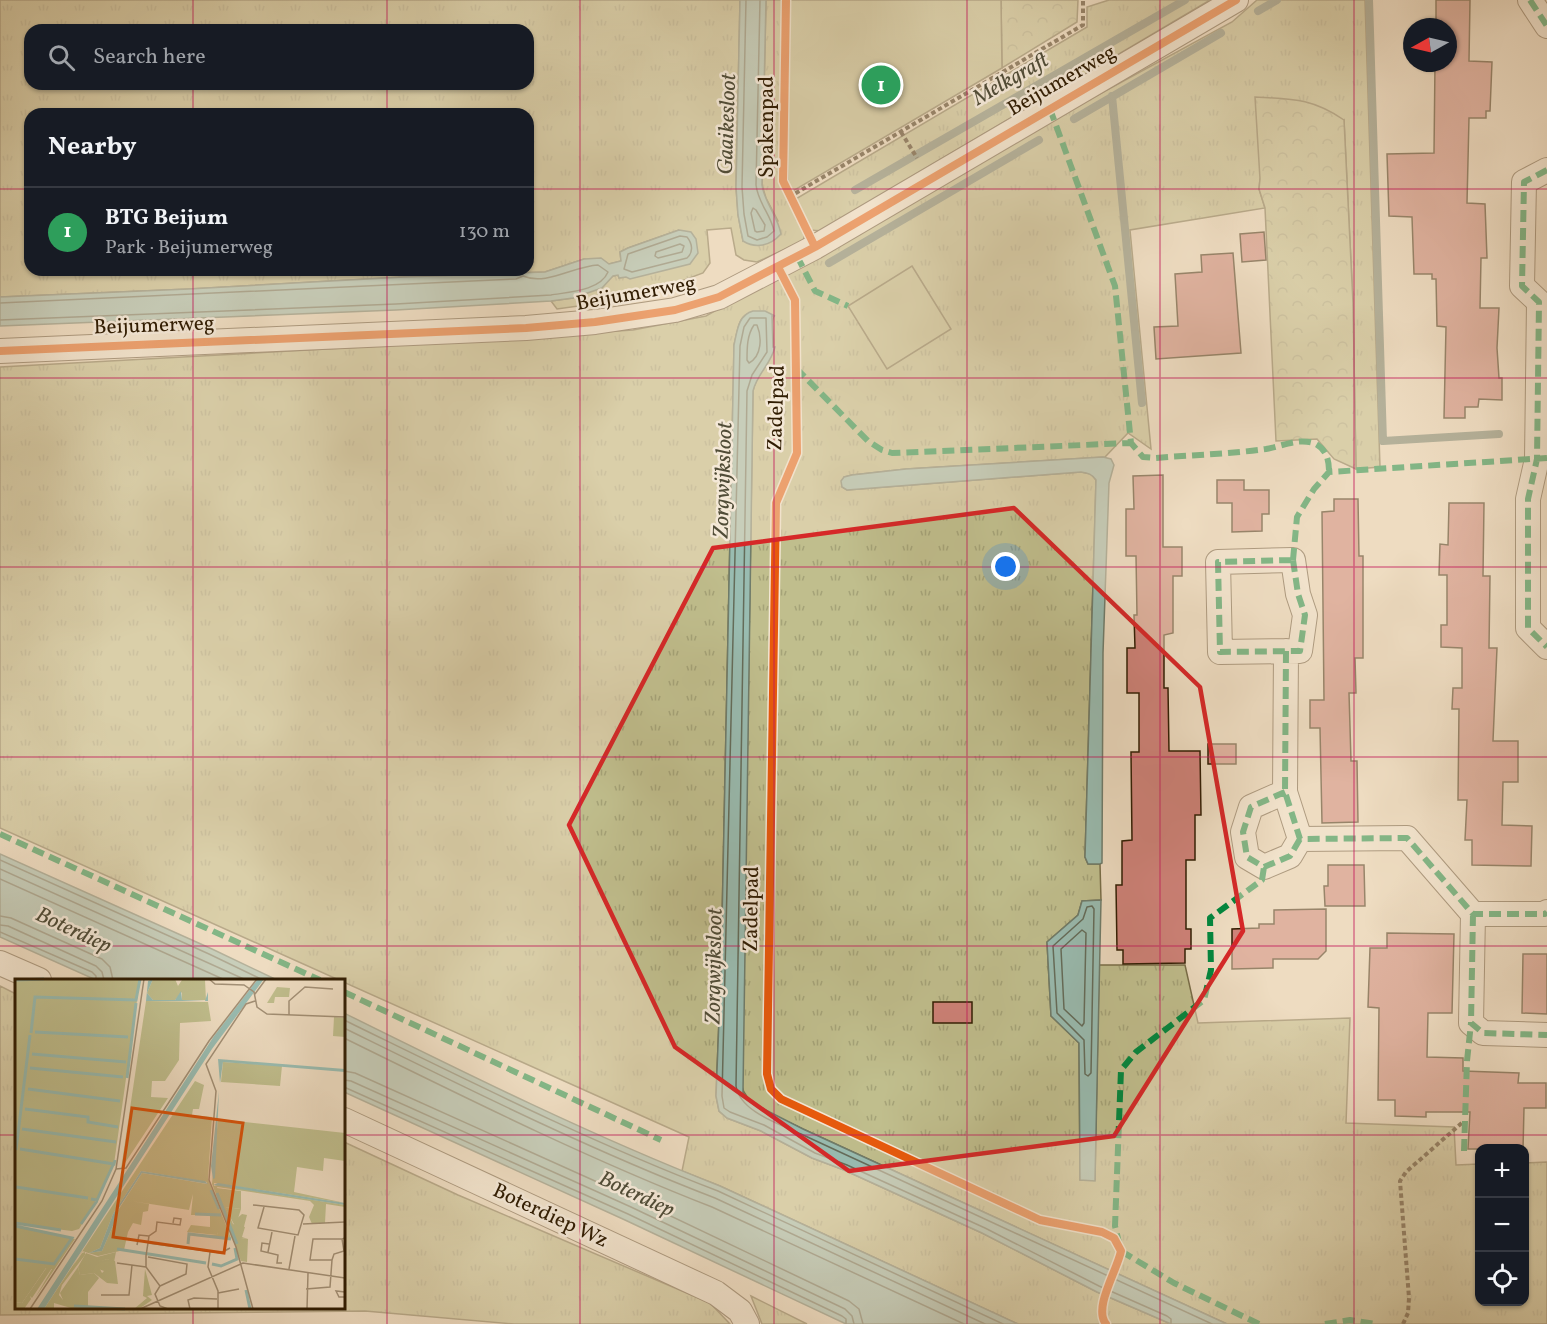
<!DOCTYPE html>
<meta charset="utf-8">
<style>
:root{--surface:#171b24;--page:#20242c;--text:#f1f3f6;--muted:#9ea1a6;--line:#363941;--accent:#7c3aed}
body{margin:0;font-family:Vollkorn,serif;background:var(--page);color:var(--text)}
.controls{position:absolute;right:18px;bottom:18px;display:grid;overflow:hidden;border-radius:12px;box-shadow:0 2px 4px #0004}
.controls button{width:54px;height:54px;display:grid;place-items:center;padding:0;border:0;border-bottom:2px solid var(--line);background:var(--surface);color:var(--text);font:30px sans-serif}
.compass{position:absolute;left:1403px;top:18px;width:54px;height:54px;border-radius:50%;background:var(--surface);box-shadow:0 2px 4px #0004;rotate:262deg}
.you{position:absolute;left:1006px;top:567px;width:21px;height:21px;margin:-15px;border:4px solid #fff;border-radius:50%;background:#1a73e8;box-shadow:0 0 0 9px #1a73e833}
.badge{display:grid;place-items:center;width:39px;height:39px;border-radius:50%;background:var(--accent);color:#fff;font-size:20px;font-weight:700}
.pin{position:absolute;translate:-50% -50%;border:3px solid #fff;box-shadow:0 2px 6px #0006}
.list{margin:0;padding:0;list-style:none}
h2{display:flex;justify-content:space-between;align-items:center;height:78px;margin:0;padding:0 24px;font-size:26px}
h2 small{font-size:20px;font-weight:400;color:var(--muted)}
.list li{display:grid;grid-template-columns:39px 1fr auto;gap:18px;align-items:center;box-sizing:border-box;height:90px;padding:0 24px;border-top:2px solid var(--line)}
.list b{display:block;font-size:22px;white-space:nowrap}
.list p{margin:0;font-size:20px;white-space:nowrap;color:var(--muted)}
.list em{font-size:20px;font-style:normal;color:var(--muted)}
.icon{flex:none;width:33px;height:33px;fill:none;stroke:currentColor;stroke-width:2;stroke-linecap:round;stroke-linejoin:round}
.map{position:relative;flex:none;width:1547px;height:1324px;overflow:hidden}
.search{position:absolute;background:var(--surface);box-shadow:0 2px 4px #0004;left:24px;top:24px;width:510px;height:66px;display:flex;align-items:center;gap:15px;box-sizing:border-box;padding:0 21px;border-radius:18px;color:var(--muted);font-size:22px}
.panel{position:absolute;background:var(--surface);box-shadow:0 2px 4px #0004;left:24px;top:108px;width:510px;height:168px;border-radius:18px}
.map>svg:first-child{display:block}
.grass{fill:url(#grass-tufts);stroke:#786d48;stroke-width:1.5;fill-rule:evenodd}
.forest{fill:url(#forest-crowns);stroke:#786d48;stroke-width:1.5}
.garden{fill:#c0be8d;stroke:#786d48;stroke-width:1.5}
.water{fill:#99bcb1;stroke:#6f7c6b;stroke-width:1.5}
.lines{fill:none;stroke-linecap:round;stroke-linejoin:round}
.shore{stroke:#646c5a;stroke-width:1.5}
.stream{stroke:#6f7c6b;stroke-width:8}
.building{fill:#cf8279;stroke:#301c02;stroke-width:1.5}
.street-casing{stroke:#604c32;stroke-width:26}
.path{stroke:#301c02;stroke-width:4;stroke-dasharray:4.5 3;stroke-linecap:butt}
.street{stroke:#f4e8d7;stroke-width:24}
.quiet{stroke:#00873e;stroke-width:6;stroke-dasharray:12 6;stroke-linecap:butt}
.cycleway-casing{stroke:#f4e8d7;stroke-width:11}
.cycleway{stroke:#e8590c;stroke-width:8}
.marked{fill:none;stroke:#d62828;stroke-width:4.5;stroke-linejoin:round}
.grid{fill:none;stroke:#c2185b;stroke-width:1.5;stroke-opacity:0.55}
.labels{text-anchor:middle;dominant-baseline:central;stroke-width:5;stroke-linejoin:round;paint-order:stroke}
.street-label{font-size:21px;fill:#301c02;stroke:#f4e8d7}
.water-label{font-size:22px;font-style:italic;fill:#504c37;stroke:#f4e8d7}
.inset-river{fill:none;stroke:#99bcb1;stroke-width:3}
.inset-road{fill:none;stroke:#a28f75;stroke-width:1.5}
.view{fill:#d6530b;fill-opacity:0.15;stroke:#d6530b;stroke-width:3}
.inset-edge{fill:none;stroke:#301c02;stroke-width:3}
</style>
<div class="map">
<svg width="1547" height="1324" viewBox="0 0 1547 1324">
<defs>
<pattern id="grass-tufts" width="24" height="20" patternUnits="userSpaceOnUse" patternTransform="scale(1.5)"><rect width="24" height="20" fill="#c0be8d"/><path d="M3 7l-1-3M5 7V3M7 7l1-3M15 17l-1-3M17 17v-4M19 17l1-3" fill="none" stroke="#a5a378"/></pattern>
<pattern id="forest-crowns" width="20" height="18" patternUnits="userSpaceOnUse" patternTransform="scale(1.5)"><rect width="20" height="18" fill="#c0be8d"/><path d="M2 6a3 3 0 1 1 6 0M12 15a3 3 0 1 1 6 0" fill="none" stroke="#a5a378"/></pattern>
</defs>
<rect width="100%" height="100%" fill="#eedcc1"/>
<filter id="stains"><feTurbulence type="fractalNoise" baseFrequency=".00333" numOctaves="4"/><feColorMatrix values="0 0 0 0 .2 0 0 0 0 .09 0 0 0 0 .02 0 0 0 .5 -.17"/></filter>
<radialGradient id="worn" r=".72"><stop offset=".6" stop-color="#630" stop-opacity="0"/><stop offset="1" stop-color="#630" stop-opacity=".3"/></radialGradient>
<!-- grass -->
<path class="grass" d="M0,0H740L736,187L738,215L743,241L778,221L766,198L762,185L766,0H784L781,181L782,187L805,234L803,241L757,262L744,260L736,255L731,228L707,230L710,263L703,273L636,298L557,309L551,301L573,298L613,276L618,275L619,278L626,277L679,230L628,248L620,252L621,261L609,264L584,259L545,272L404,277L189,289L0,297ZM30,30H528V84H30ZM30,114H528V270H30Z
M1109,0H1210L820,231L811,230L794,200L1087,27V7Z
M1257,0H1365L1380,467L1356,469L1353,303L1344,120L1260,179L1259,189L1265,208L1130,230L1151,449L1128,433L1105,457L906,469L852,475L844,477L842,487L847,490L1081,472L1091,474L1096,480L1085,857L1088,864H1100L1101,900L1082,901L1078,915L1047,942L1051,1016L1079,1043L1080,1180H1095L1099,965H1185L1198,1023L1350,1018L1346,1123L1454,1127L1456,1165L1479,1164L1480,1302H1524L1525,1163L1547,1162V1324H1227L803,1129C786,1120 745,1107 742,1086L753,391C756,375 769,364 773,348C775,338 770,324 774,316C741,309 741,313 734,345L721,969L716,1096L719,1111L727,1118L761,1131L812,1158L844,1170L982,1233L1097,1292L1171,1324H1018L720,1186L682,1171L689,1137L0,828V367L399,345L633,330L706,316L1050,121L1232,22Z
M0,986L16,994V1308H344V1142L458,1195L710,1303L730,1324H514L365,1311L0,1315Z
M751,1296L807,1324H762Z"/>
<!-- forest -->
<path class="forest" d="M1001,0H1078L1077,22L1002,68Z
M1255,97C1292,99 1312,98 1344,120L1353,303L1356,469L1334,459L1317,439L1276,441L1265,208L1259,189L1260,179Z"/>
<!-- garden -->
<path class="garden" d="M789,0H1001L1002,68L793,191L788,182Z
M912,266L951,329L887,369L848,306Z"/>
<!-- water -->
<path class="water" d="M740,0H766L762,185C764,202 778,216 781,234C770,246 756,249 743,241L738,215L736,187Z
M679,230L691,232L696,239L698,253L690,264L630,279L626,277L619,278L618,275L613,276L602,288L573,298L551,301L396,310L0,326V297L189,289L404,277L545,272L584,259L601,258L609,264L621,261L620,252L628,248Z
M753,311H765L775,316H772L773,347H775C771,364 757,374 753,391L743,1092L750,1102L803,1129L1227,1324H1171L1097,1292L982,1233L844,1170L812,1158L761,1131L727,1118L719,1111L716,1096L721,969L734,345C737,332 738,315 753,311Z
M1103,457L1111,459L1114,465L1109,483L1103,653L1102,863L1100,864H1088L1085,857L1096,480C1092,474 1088,473 1081,472L847,490L842,487L841,481L844,477L852,475L906,469Z
M0,854L212,949L277,980H96L0,937Z
M1101,900L1095,1181L1080,1180L1079,1043L1051,1016L1047,942L1078,915L1082,901Z
M344,1013C467,1074 592,1136 720,1186L1018,1324H846L625,1220L344,1092Z"/>
<g class="lines">
<!-- shore -->
<path class="shore" d="M746,0L742,187L744,214L748,236L757,240L767,237L774,231C771,215 758,203 756,185L760,0
M753,208L756,210L765,225L764,231L757,232L755,231L751,213Z
M680,236L687,237C692,243 694,252 687,258L632,272L624,269L628,254Z
M680,244L684,246L682,252L658,258L655,256L656,252Z
M0,303L516,279L523,276C546,286 574,266 598,265L608,272C600,291 568,292 551,295L396,304L0,320
M757,325C762,337 762,356 749,363L747,360C747,348 747,335 754,325Z
M0,860L209,954L263,980
M0,869L246,980
M0,879L225,980
M1092,906L1094,909L1091,1073L1088,1076L1085,1074L1084,1040L1057,1013L1053,946L1083,919L1087,907Z
M0,916L11,918L102,959L110,967L113,980
M0,925L8,926L96,966L102,972L104,980
M1082,930L1086,933L1084,1023L1082,1026L1064,1009L1061,949Z
M0,932L92,972L96,976V980
M344,1020C467,1080 590,1142 718,1191L1003,1324
M344,1028C466,1088 588,1149 715,1198L985,1324
M344,1038C464,1097 586,1158 712,1207L964,1324
M344,1071L355,1073L635,1199L849,1301L859,1309L863,1324
M344,1080L351,1081L631,1207L845,1309L852,1316L854,1324
M344,1087L628,1214L842,1316L846,1319V1324
M1171,1324V1319L1167,1316L1099,1286L985,1228L847,1165L815,1153L764,1125L730,1112L724,1108L722,1096L740,346L744,327L750,318H766L767,352L752,375L747,391L736,1086C740,1112 780,1124 801,1134L1212,1324"/>
<!-- stream -->
<path class="stream" d="M1369,0L1383,441L1499,434
M1258,11L1277,0
M1112,96L1142,403
M1074,119L1221,33
M855,190L1185,0
M829,263L1039,140"/>
</g>
<!-- building -->
<path class="building" d="M1436,0H1470L1469,61L1492,62L1490,111H1486V118H1469L1467,203L1485,204L1487,258H1481L1480,308H1499L1497,348L1499,378H1502V400L1479,399L1478,407H1465V418H1444L1446,327L1437,326L1436,279H1432V274H1414L1412,217L1389,216L1387,154L1434,153L1435,63H1448V27H1436Z
M1264,232L1266,260L1242,262L1240,234Z
M1233,253L1241,353L1156,359L1154,327L1178,326L1175,274L1202,272L1201,255Z
M1163,475V547H1182V576H1173V633L1164,635V688H1168L1169,751H1200L1201,815H1195V860H1186V929H1191V949H1185V963L1123,964V950H1117L1116,885H1122V841L1132,840L1131,752H1139V693H1127V648H1135L1134,615H1137L1136,556H1126V509H1134L1133,476Z
M1217,480H1244V490H1269V514H1262V531L1232,532V503H1217Z
M1334,499H1358L1359,556H1363V658H1355L1356,693H1349L1351,761H1357L1358,822L1322,823L1320,728H1310V700H1324L1322,512L1334,511Z
M1449,503H1484L1483,576H1490L1489,648H1497L1493,741H1518V782H1503L1502,825L1532,826L1531,866L1472,865V840H1465L1467,800H1458L1459,709H1452L1453,688H1462V648L1441,647V625H1447V575H1439L1440,544L1448,545Z
M1208,744H1236V764H1208Z
M1328,865H1364L1365,906H1325L1324,886H1328Z
M1326,909V951L1318,959H1273V968L1232,969V929L1259,928V924H1274V910Z
M1387,933L1454,934L1452,1013H1428L1427,1057L1463,1058V1071L1519,1073L1518,1083H1546V1108H1524L1523,1149H1468L1470,1112H1426V1117L1395,1116V1100H1378L1379,1008L1368,1007L1370,948H1387Z
M1523,954H1547V1014L1522,1013Z
M933,1002H972V1023H933Z"/>
<g class="lines">
<defs>
<path id="street" d="M1530,0L1547,26
M1547,170L1524,182L1522,286L1539,302L1537,459L1528,499V628L1547,647
M0,351L526,328L595,322L675,310L719,297L815,247L1236,0
M1293,560L1298,594L1305,615L1300,651L1220,652L1218,562Z
M1286,651L1285,792L1300,839L1407,838L1473,914H1545L1547,912
M1285,792L1251,807L1243,832L1247,857L1264,867L1290,856L1300,839
M1473,914L1471,1023L1483,1033L1547,1035
M0,963L39,980
M344,1120L716,1293L740,1311L747,1324"/>
</defs>
<!-- street casing -->
<use href="#street" class="street-casing"/>
<!-- path -->
<path class="path" d="M901,132L917,158
M789,197L1083,25V0
M1403,1324L1408,1313L1409,1298L1400,1181L1406,1172L1464,1121"/>
<!-- street -->
<use href="#street" class="street"/>
<!-- quiet -->
<path class="quiet" d="M1530,0L1547,26
M1050,109L1115,286L1131,443L1143,457L1155,458C1192,455 1230,454 1266,449C1283,446 1300,437 1316,444C1327,450 1329,461 1329,472
M1547,170L1524,182L1522,286L1539,302L1537,459L1528,499V628L1547,647
M797,256L815,291L848,306
M796,368L868,441L882,450L892,453L1131,443
M1293,560L1298,594L1305,615L1300,651L1220,652L1218,562Z
M1293,560L1297,517L1314,489L1329,472L1547,458
M1286,651L1285,792L1300,839L1407,838L1473,914H1545L1547,912
M1285,792L1251,807L1243,832L1247,857L1264,867L1290,856L1300,839
M0,834L320,980
M1473,914L1471,1023L1483,1033L1547,1035
M344,992L661,1140
M1464,1151L1467,1061L1471,1023
M1259,1324L1174,1283L1121,1251L1115,1226L1121,1070L1136,1052L1204,1000L1211,970L1210,918L1262,880L1264,867
M1325,1324L1350,1320L1375,1324"/>
<defs>
<path id="cycleway" d="M786,0L783,181L815,247
M778,267L795,300L797,453L776,503L767,1074L771,1089L781,1099L1040,1220L1102,1232L1114,1238L1121,1251C1117,1271 1093,1308 1106,1324
M0,351L526,328L595,322L675,310L719,297L815,247L1236,0"/>
</defs>
<!-- cycleway casing -->
<use href="#cycleway" class="cycleway-casing"/>
<!-- cycleway -->
<use href="#cycleway" class="cycleway"/>
</g>
<!-- marked area -->
<path d="M0 0H1547V1324H0ZM1014,508L1200,687L1243,931L1114,1136L849,1171L675,1047L569,825L713,548Z" fill="#eedcc1" fill-opacity=".55" fill-rule="evenodd"/>
<path class="marked" d="M1014,508L1200,687L1243,931L1114,1136L849,1171L675,1047L569,825L713,548Z"/>
<!-- grid -->
<path class="grid" d="M193,0V30M387,0V30M580,0V1324M774,0V1324M967,0V1324M1160,0V1324M1354,0V1324M193,84V114M387,84V114M0,189H30M528,189H1547M193,270V980M387,270V1324M0,378H1547M0,567H1547M0,757H1547M0,946H1547M0,1135H16M344,1135H1547M193,1308V1324"/>
<g class="labels">
<!-- street labels -->
<g class="street-label">
<text transform="translate(1062 81) rotate(-30)">Beijumerweg</text>
<text transform="translate(767 127) rotate(-90)">Spakenpad</text>
<text transform="translate(636 294) rotate(-10)">Beijumerweg</text>
<text transform="translate(154 326) rotate(-2)">Beijumerweg</text>
<text transform="translate(777 408) rotate(-88)">Zadelpad</text>
<text transform="translate(752 909) rotate(-89)">Zadelpad</text>
<text transform="translate(550 1216) rotate(25)">Boterdiep Wz</text>
</g>
<!-- water labels -->
<g class="water-label">
<text transform="translate(1011 80) rotate(-30)">Melkgraft</text>
<text transform="translate(728 124) rotate(-88)">Gaaikesloot</text>
<text transform="translate(724 480) rotate(-88)">Zorgwijksloot</text>
<text transform="translate(73 931) rotate(25)">Boterdiep</text>
<text transform="translate(715 966) rotate(-89)">Zorgwijksloot</text>
<text transform="translate(636 1195) rotate(25)">Boterdiep</text>
</g>
</g>
<!-- overview -->
<g transform="translate(15 979)">
<rect width="330" height="330" fill="#eedcc1"/>
<path d="M0,0H125L99,185L76,231L64,250L57,252L0,245ZM262,8L275,9L274,18H260L259,24H252ZM131,22L193,23L196,42L165,44L164,81L150,102H137L136,118L153,119L106,190ZM319,38L330,39V58L318,57ZM208,83L267,87L265,107L206,103ZM180,102L189,106L184,130H178L177,136L197,138L193,200L216,259L172,255L202,256L204,248H195V236H176L178,215L174,231L116,222L134,225L133,232L128,233L126,246L118,244L113,253L109,271L83,277L67,272L58,287L67,274L70,273V276L47,306L44,316L48,321L45,314L63,288L65,296L79,294L84,299L73,313V327L103,330H59L39,324V330H29ZM126,192L192,203V205L127,194L100,236V242L87,272L74,274L85,269L98,235ZM203,140L330,154V182L309,179L308,192L282,188L279,213L330,224L199,204V207L203,206L330,226V228L311,225L310,244L297,245L294,238L299,226L295,222L202,208L218,245L221,246L220,241L227,235L232,236L226,259L233,260L232,283L226,282L197,205ZM0,247L60,260L20,319L37,290L31,289L7,324L0,323ZM92,280L100,282L103,305L92,304L86,295L89,292L81,289L82,283ZM130,290L137,316L132,317L137,321L124,330H105H119L132,319L128,317Z" fill="#c0be8d" fill-rule="evenodd"/>
<path d="M210,228L226,230L221,246L230,248L227,258L233,260L226,259ZM176,246L195,248H205L202,256L172,253ZM101,273L99,283L92,280L82,284L92,304L79,294L65,296L63,288L71,274L82,278ZM32,288L37,289L17,319L15,317L16,320L9,330H0V323L7,324Z" fill="#c0be8d"/>
<path d="M138,0H160L163,7L167,1H190L191,21H167V13L160,21H138L132,14Z" fill="#c0be8d"/>
<path d="M202,209L226,212V230L210,228Z" fill="#c0be8d"/>
<path d="M138,0L132,14L138,21H160L166,12L167,21L190,22L193,13V22H131L133,2ZM243,0H249L197,70L29,330H22L199,57ZM203,80L330,90V93L208,83L205,104ZM204,112L200,199L198,200L196,187ZM126,192L190,202L193,205L127,194L100,235V242L87,272L74,274L85,269L98,235ZM203,204L330,224V226L198,206Z" fill="#99bcb1"/>
<path class="inset-river" d="M0,1L29,0M20,53L113,58M16,54L20,18L121,21L125,0M17,75L111,83M15,89L108,98M112,99L121,24M13,110L105,122M10,130L73,138V143L103,148M7,150L101,163M5,170L99,185L100,181M1,171L15,56M1,208L73,219M196,211L204,230M202,214L222,265M76,220L82,221L98,186M180,235L206,236M0,244L46,251M66,245L82,222M0,247L57,259L39,285L0,280M173,265L174,255L216,260M102,270L191,284M197,285L206,287L222,280L220,269M231,311L235,330M59,327L110,330"/>
<path class="inset-road" d="M194,0L200,5L229,6L239,13L242,28L252,35L330,38M240,15L251,0M274,36V22L290,8L318,10M101,190L111,189L194,62L242,0M238,226L284,231L289,236L283,256L243,249L249,228M288,245L330,243M133,264L206,274L215,269M254,265L247,264L246,272L263,276L262,284H267M122,266L124,256L134,257M195,273L193,288L203,312V330M253,273L257,253M133,278L172,285L171,295L145,307M317,281H295L298,260H327M102,284L131,288M274,290L280,257M291,310L315,308L317,281L319,275L329,272L327,260L330,259M330,313L321,312L324,318H330M203,314L224,310M90,316H86H114L117,286M15,330L87,222L101,190L129,0M125,330L228,284L330,299M153,330L145,327L140,315L145,307L131,288V277L134,257L141,252L142,243L165,246L166,240L159,239L158,244M175,330L173,321L179,319L202,320M238,330L221,268L194,201L201,112L191,85L231,25L240,22M292,330L293,294"/>
<path class="view" d="M117,129L228,144L209,274L98,258Z"/>
<rect width="330" height="330" class="inset-edge"/>
</g>
<rect width="100%" height="100%" filter="url(#stains)"/>
<rect width="100%" height="100%" fill="url(#worn)"/>
</svg>
<div class="controls">
<button>+</button>
<button>−</button>
<button><svg class="icon" aria-label="locate" viewBox="0 0 24 24"><circle cx="12" cy="12" r="6"/><path d="M12 2v4M12 18v4M2 12h4M18 12h4"/></svg></button>
</div>
<svg class="compass" viewBox="-18 -18 36 36"><path d="M0-13l5 13h-10z" fill="#e53935"/><path d="M0 13l5-13h-10z" fill="#9ea1a6"/></svg>
<div class="you"></div>
<div class="pin badge" style="left:881px;top:85px;background:#2e9e5b">1</div>
<div class="search"><svg class="icon" aria-label="search" viewBox="0 0 24 24"><circle cx="10" cy="10" r="6"/><path d="M15 15l6 6"/></svg>Search here</div>
<section class="panel">
<h2>Nearby<small></small></h2>
<ul class="list">
<li><span class="badge" style="background:#2e9e5b">1</span><div><b>BTG Beijum</b><p>Park · Beijumerweg</p></div><em>130 m</em></li>
</ul>
</section>
</div>
